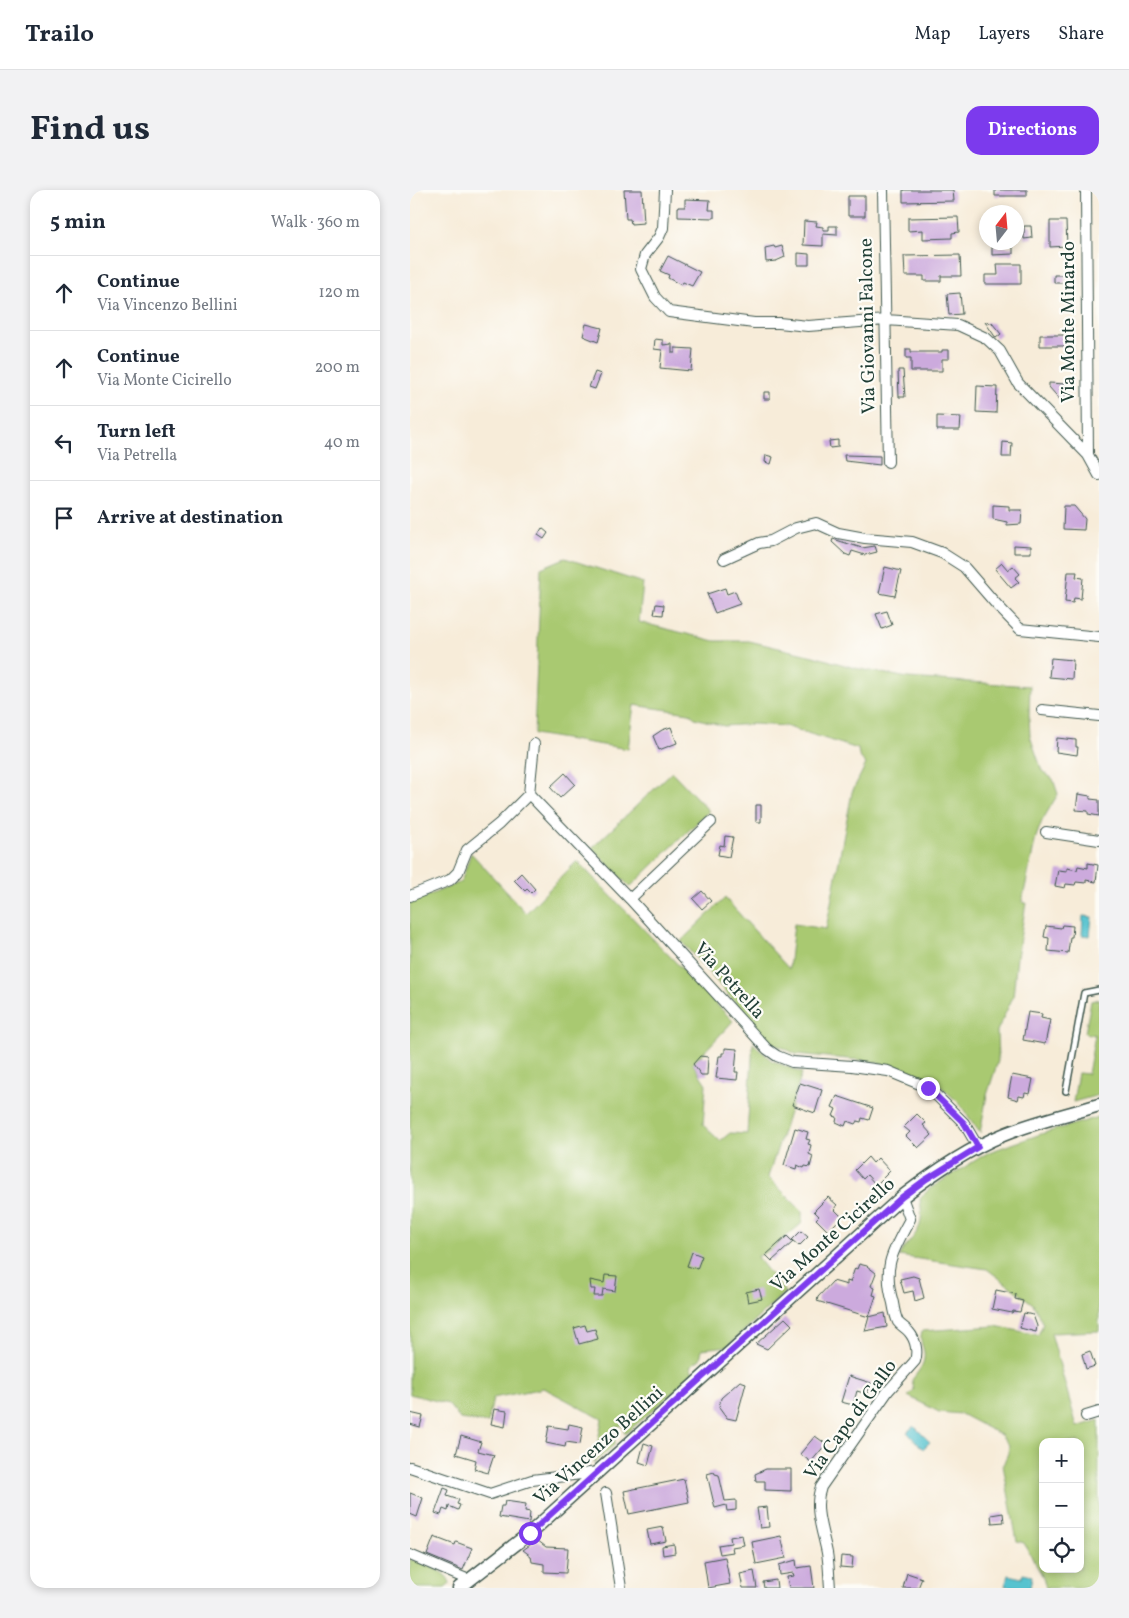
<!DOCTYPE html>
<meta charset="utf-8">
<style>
:root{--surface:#fff;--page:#f2f2f3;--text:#1f2937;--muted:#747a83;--line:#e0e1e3;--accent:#7c3aed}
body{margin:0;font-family:Vollkorn,serif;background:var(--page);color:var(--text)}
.controls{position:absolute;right:15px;bottom:15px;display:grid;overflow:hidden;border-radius:10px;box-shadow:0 2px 8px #0003}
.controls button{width:45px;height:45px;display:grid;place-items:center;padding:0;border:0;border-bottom:1px solid var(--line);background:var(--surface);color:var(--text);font:25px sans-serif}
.compass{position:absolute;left:569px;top:15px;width:45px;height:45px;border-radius:50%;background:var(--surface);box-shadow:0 2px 8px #0003;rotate:16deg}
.stop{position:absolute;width:15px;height:15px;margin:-11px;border:4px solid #7c3aed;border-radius:50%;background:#fff}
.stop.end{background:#7c3aed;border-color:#fff;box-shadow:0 1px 5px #0008}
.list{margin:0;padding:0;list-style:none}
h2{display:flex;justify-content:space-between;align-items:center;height:65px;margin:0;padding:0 20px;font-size:21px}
h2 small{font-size:16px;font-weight:400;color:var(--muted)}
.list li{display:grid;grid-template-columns:32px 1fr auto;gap:15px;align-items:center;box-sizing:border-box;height:75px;padding:0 20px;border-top:1px solid var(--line)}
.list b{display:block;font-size:19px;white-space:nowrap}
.list p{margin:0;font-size:16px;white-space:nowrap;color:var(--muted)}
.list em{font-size:16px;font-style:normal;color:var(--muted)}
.icon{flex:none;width:28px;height:28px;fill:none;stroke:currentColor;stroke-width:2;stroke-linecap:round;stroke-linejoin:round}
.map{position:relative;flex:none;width:689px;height:1398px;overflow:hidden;border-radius:15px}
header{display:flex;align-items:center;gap:30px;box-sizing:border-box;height:70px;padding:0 25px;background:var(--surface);border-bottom:1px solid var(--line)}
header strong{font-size:24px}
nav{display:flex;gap:28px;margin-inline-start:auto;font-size:18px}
.intro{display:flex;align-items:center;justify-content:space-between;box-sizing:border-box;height:120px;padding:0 30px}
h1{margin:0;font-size:35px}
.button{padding:12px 22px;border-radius:15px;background:var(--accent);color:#fff;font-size:18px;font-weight:700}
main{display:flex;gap:30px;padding:0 30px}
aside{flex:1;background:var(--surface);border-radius:15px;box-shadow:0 2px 8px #0003}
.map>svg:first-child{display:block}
.green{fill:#a9c971;stroke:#648352;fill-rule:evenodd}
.water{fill:#56c3cf;stroke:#3a8082}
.building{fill:#cad}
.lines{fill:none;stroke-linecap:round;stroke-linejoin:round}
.service-casing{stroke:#3f574d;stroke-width:8}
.minor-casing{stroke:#3f574d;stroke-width:12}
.tertiary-casing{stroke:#3f574d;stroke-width:15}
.service{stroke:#fff;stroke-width:5}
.minor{stroke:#fff;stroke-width:10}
.tertiary{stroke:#fff;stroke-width:12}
.route{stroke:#7c3aed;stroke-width:6}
.labels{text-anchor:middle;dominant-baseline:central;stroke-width:4.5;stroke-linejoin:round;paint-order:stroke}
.street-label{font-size:19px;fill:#1f3d34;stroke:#fdfcf7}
</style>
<header>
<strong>Trailo</strong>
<nav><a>Map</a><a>Layers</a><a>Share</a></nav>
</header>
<div class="intro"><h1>Find us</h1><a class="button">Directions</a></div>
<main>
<aside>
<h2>5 min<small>Walk · 360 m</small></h2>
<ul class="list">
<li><svg class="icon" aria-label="ahead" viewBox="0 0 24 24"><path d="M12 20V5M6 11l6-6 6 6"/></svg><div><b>Continue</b><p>Via Vincenzo Bellini</p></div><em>120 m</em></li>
<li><svg class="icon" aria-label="ahead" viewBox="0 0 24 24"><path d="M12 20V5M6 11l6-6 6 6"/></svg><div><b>Continue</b><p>Via Monte Cicirello</p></div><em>200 m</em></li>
<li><svg class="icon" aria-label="left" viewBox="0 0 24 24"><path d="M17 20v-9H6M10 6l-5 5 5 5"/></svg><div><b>Turn left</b><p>Via Petrella</p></div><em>40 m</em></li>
<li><svg class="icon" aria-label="arrive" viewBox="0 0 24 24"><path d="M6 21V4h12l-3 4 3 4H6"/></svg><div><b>Arrive at destination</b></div></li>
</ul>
</aside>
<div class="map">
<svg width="689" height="1398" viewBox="0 0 689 1398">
<rect width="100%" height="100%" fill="#fdfcf7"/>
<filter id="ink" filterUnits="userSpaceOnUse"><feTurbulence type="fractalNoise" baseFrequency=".02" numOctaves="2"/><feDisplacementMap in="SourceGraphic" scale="10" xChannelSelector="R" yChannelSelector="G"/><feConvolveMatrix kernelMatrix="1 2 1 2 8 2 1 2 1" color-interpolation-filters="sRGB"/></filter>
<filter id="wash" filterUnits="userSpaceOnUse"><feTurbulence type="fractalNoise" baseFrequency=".0096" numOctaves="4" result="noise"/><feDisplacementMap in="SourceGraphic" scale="20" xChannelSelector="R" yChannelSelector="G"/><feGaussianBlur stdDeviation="1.12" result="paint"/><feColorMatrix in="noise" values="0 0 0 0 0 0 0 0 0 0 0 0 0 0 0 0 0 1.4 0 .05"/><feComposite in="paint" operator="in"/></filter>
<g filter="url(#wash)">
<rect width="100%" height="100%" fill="#f7ecd9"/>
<!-- green -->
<path class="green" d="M155,368L233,393L229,432L305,451H339L403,466L445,478L498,488L620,496L619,526L620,546L632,581L643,589L648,604L632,631L626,647L612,712L616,713L607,767L603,807L587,841L588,871L577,905L570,943L549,913L528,894L474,874L460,871L386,864L360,852L271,751L315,708L379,779L384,734L416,739L442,602L456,574L449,566L448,559L375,536L344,534L314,536L285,528L279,523L224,515L218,559L124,544L131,378Z
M262,582L299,621L220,697L182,658Z
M61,663L116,723L167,671L323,831L283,874L296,894L293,935L310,951L320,943L337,944L343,853L361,870L392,883L358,987L392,1021V1033L362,1059L347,1067L375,1102L318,1156L292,1159L290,1169L280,1176L284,1185L215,1244L212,1235L203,1238L205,1254L184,1273L192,1229L134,1198L83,1208L78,1233L50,1229L38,1214L0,1204V713L51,692Z
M689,809V905L663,912L668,883L678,884L685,845L675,843L681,811Z
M689,927V1141L641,1143L667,1237L689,1230V1398H636L633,1387L614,1353L607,1351L593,1275L598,1263L599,1255L591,1245L551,1224L529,1222L498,1206L504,1200L502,1190C506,1184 513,1177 514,1169C516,1158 508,1154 512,1141L585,1136L628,1145L633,1134L623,1114L577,1079L489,1066C495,1054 510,1044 511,1030C512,1023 511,1016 510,1009L519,999L579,962L634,943ZM633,1252H670V1379H633Z
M0,1369C12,1374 39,1381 40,1394L35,1398H0Z"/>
<!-- water -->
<path class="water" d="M673,726L682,727L680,746L672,745Z
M504,1236L520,1252L513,1259L497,1242Z
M613,1384L622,1386L620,1398L595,1396L598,1385L612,1388Z"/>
<g id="blocks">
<!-- building -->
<path class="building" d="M214,0H232L234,33L221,34L220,29H216Z
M493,0H543L544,11L493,12Z
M585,0H617V6H585Z
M438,6H455V26H438Z
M275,9L300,10L299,20H304V28L268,27V17H275Z
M548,27L549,42L542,43V48L513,49V40L498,41V28Z
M394,31L407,32L406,36L413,37V40H419V36H427V45L413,44V56L393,55Z
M640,31H656L657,56L640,57Z
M614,36H621L622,48L614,49Z
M364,56L365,58L372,56L375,67L366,71L356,72L355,58Z
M582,57H603V64L582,65Z
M388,63L399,64V75H388Z
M550,65L551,86H531V91H514V86H495L494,66Z
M258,66L290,82L282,96L273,92L271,95L258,88L259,85L250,81Z
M587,74H611V94H575V85H588Z
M644,85H655V93H644Z
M550,103L552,124L539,125L537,104Z
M575,132L582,133L591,144L586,148Z
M176,134L192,138L188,152L173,146Z
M630,145H657V156H630Z
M245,149L253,150V155L262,154V163H265V158L283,159L281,181L250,178L252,160L244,159Z
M496,159H501V162H532V160H539V169H532V181H501V168H496Z
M488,180H493L495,207H489Z
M185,182L191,184L185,199L179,197Z
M639,193L656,194L655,212H652L639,197Z
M567,196L587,197L586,223L566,222Z
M354,202H360V209H354Z
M527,226L551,227L550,240H527Z
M428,250V257L420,258L419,251Z
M593,252L602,253L601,267H592Z
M356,265L363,267L361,274L355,272Z
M434,265L470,266V275L435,271Z
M583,315L599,316V320H612L611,334L597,335V332L583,329Z
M654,316H664L675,329L674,340L653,339Z
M132,338L138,343L134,349L128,345Z
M423,349L452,358L465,356L467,362L455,365L442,361L440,366L435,364L422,352Z
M604,355L621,356V363H604Z
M592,373L598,380L603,376L610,384L605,388L609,392L601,398L585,379Z
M475,377L491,381L485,406L469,403Z
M658,382H667L666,387L673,388L671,409L664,408L663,413L655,412Z
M315,398L317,404L325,401L330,414L305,423L297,404Z
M246,414L254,415L253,425L244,424Z
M477,421L482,435L472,439L466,424Z
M641,468L663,470L662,489L639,487Z
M261,537L267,553L249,560L243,546L252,540Z
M647,548L666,550V557H668L667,565L646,562Z
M155,583L165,594L150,608L140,597Z
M668,604L680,606V609L689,610V626L678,624V621L666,620Z
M346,615H351V632H346Z
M315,646L323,647L319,667L308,665L310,655L314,656Z
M678,673L688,675L686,692L676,690V693L666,692L665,695L656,694L655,698L645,696L648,680L657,681V678L667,680L668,676L678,678Z
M111,683L125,699L121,703L117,699L115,701L104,690Z
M292,701L301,711L292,719L283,709Z
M652,735L663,736L662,747H660L658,763L638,761L639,748L634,747L636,736L651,738Z
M618,822L632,824L631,828L640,830L635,854L613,850Z
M315,858L327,859L325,882H328L327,890L306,888L309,866H312V863H315Z
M290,866L298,867L297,885H291L283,874Z
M602,885L623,889L620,904L615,903L614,907L609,906L608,910L598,907Z
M390,893L412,900L405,923L382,915Z
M427,906L463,918L459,930L452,928L451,932L447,931L445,934L437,931L435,936L426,932L427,927L423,926L426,919L422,917Z
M507,924L516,933L513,935L522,945L508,958L496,946L500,942L494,937Z
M385,938L398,942L396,949L400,950L398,954L401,955L399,964L403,966L400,977L395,976L394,978L387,975L386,979L374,975Z
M458,967L463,973L468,968L480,981L466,995L457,985L453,989L445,980Z
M418,1007L427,1015L424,1019L432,1027L418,1041L406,1029L409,1026L404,1021Z
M391,1041L398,1047L389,1056L382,1050Z
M377,1046L383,1052L362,1071L356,1065Z
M282,1062L292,1066L287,1079L277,1076Z
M449,1074L457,1076L466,1083L461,1096L465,1098L463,1105L466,1106L459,1127L407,1111L408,1107L423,1091L437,1095V1091L440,1092L445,1078L447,1079Z
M195,1085L207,1086L205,1101L193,1099L192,1106H184L185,1099H181L180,1090L194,1093Z
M503,1086L509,1088L514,1108L505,1111L503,1101L494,1103L490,1089Z
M349,1099L352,1109L338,1112L336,1102Z
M586,1100L606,1104L605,1109L613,1111L610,1122L603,1121L602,1123L582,1119Z
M475,1123L477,1137L455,1141L459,1127Z
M614,1123L623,1125L627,1136L626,1142L610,1138Z
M375,1128L382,1135L357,1159L346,1154Z
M175,1135L177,1141L185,1139L188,1149L169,1154L164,1138Z
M680,1161L685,1176L676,1179L672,1164Z
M439,1186L461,1193L457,1204L447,1201L443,1215L431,1212Z
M330,1191L336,1193L326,1230L317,1228L309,1217L311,1208Z
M84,1219L97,1221L95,1237L81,1234Z
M0,1223L13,1226L10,1237L0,1234Z
M159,1234L173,1237L170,1254L156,1252L155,1257L136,1253L139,1236L158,1239Z
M51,1246L71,1252L68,1261L84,1265L78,1283L64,1279L66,1270L46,1264Z
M405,1246L416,1254L401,1272L390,1264Z
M234,1253L243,1256L238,1275L229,1272Z
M356,1279H381V1301L355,1300V1291H346L345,1284Z
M304,1282L305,1284L309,1285L315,1311L326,1310V1320L317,1321L316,1315L305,1318L297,1284Z
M274,1289L279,1312L219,1324L214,1301Z
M34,1298L39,1300L37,1306L49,1310L47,1314L50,1315L48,1320L39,1316L38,1321L33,1319L31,1325L25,1323Z
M0,1303L13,1308L7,1327L0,1324Z
M95,1311L116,1314L115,1321L120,1322L119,1332L89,1327L91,1316H94Z
M357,1317L359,1337L350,1338L347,1318Z
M593,1323L594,1332L582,1333L581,1325Z
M253,1337L256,1351L240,1354L237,1340Z
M332,1345L334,1355L322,1357L323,1362L310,1364L308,1355L321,1353L320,1347Z
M371,1346L376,1368L346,1374L342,1352Z
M24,1347L45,1355L46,1352L62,1358L53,1380L17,1365Z
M127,1350L136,1357L158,1358L156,1383L134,1382V1374L122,1372L121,1366L113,1360Z
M264,1354L265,1363L253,1365L252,1356Z
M431,1366L443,1367L442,1378L430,1377Z
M315,1367L320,1394L298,1398L294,1371Z
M386,1370L387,1378L401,1376L404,1398H379L377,1387L384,1386L383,1383L370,1385L369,1375Z
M344,1381L347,1398H333L330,1384Z
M497,1383L512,1388L508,1398H493Z
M366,1390L367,1398H354L353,1392Z"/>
</g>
</g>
<g filter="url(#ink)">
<use href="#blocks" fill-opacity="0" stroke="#3f574d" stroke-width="1"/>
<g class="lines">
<defs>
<path id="service" d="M656,901L674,803L689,800"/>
<path id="minor" d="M255,0L253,38L249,47L235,65L231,79L245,107L259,122L344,133H369L398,136L476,130L548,135L576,148L590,161L608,193L678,265L689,285
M473,0L478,272
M676,0L678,265
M314,369L349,353L361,351L386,338L406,333L428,343L455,348L502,352L532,363L554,377L586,414L610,439L689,447
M632,520L689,526
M124,554L119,604L220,709L357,859L367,866L382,872L442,876L478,881L519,898L554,933L568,957
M636,642L689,650
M0,706L40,690L48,682L57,660L89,634L119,604
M220,709L301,632
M676,1226L689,1222
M0,1277L80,1304L122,1290L188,1282
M196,1303L211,1398
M0,1365L59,1390
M420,1398C419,1386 419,1374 417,1363C413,1342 403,1318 411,1297L478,1201L505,1171C508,1162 506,1150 499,1142C496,1138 491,1136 488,1132C485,1126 484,1119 483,1113C472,1076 483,1061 500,1029L492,1007"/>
<path id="tertiary" d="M49,1398L120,1343L492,1007C523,983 556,960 593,945C624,932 657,925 689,915"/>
</defs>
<!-- service casing -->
<use href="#service" class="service-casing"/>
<!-- minor casing -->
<use href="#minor" class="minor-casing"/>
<!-- tertiary casing -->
<use href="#tertiary" class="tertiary-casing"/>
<!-- service -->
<use href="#service" class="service"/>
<!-- minor -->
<use href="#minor" class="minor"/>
<!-- tertiary -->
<use href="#tertiary" class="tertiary"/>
</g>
</g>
<g class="lines" filter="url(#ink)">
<!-- route -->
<path class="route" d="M120,1343L492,1007L515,990L568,957L554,933L518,898"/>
</g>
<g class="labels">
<!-- street labels -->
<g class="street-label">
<text transform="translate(659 132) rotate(-90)">Via Monte Minardo</text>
<text transform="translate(458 136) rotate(-91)">Via Giovanni Falcone</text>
<text transform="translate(319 791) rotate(48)">Via Petrella</text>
<text transform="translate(423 1045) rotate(-42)">Via Monte Cicirello</text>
<text transform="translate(441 1230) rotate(-54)">Via Capo di Gallo</text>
<text transform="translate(189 1256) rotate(-42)">Via Vincenzo Bellini</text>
</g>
</g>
</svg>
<div class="controls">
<button>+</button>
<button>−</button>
<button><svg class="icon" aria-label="locate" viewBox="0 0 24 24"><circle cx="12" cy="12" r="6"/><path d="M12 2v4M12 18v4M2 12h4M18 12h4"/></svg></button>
</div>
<svg class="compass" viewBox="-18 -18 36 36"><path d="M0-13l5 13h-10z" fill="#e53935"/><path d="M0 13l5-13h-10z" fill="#747a83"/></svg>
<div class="stop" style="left:120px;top:1343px"></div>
<div class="stop end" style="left:518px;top:898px"></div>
</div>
</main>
